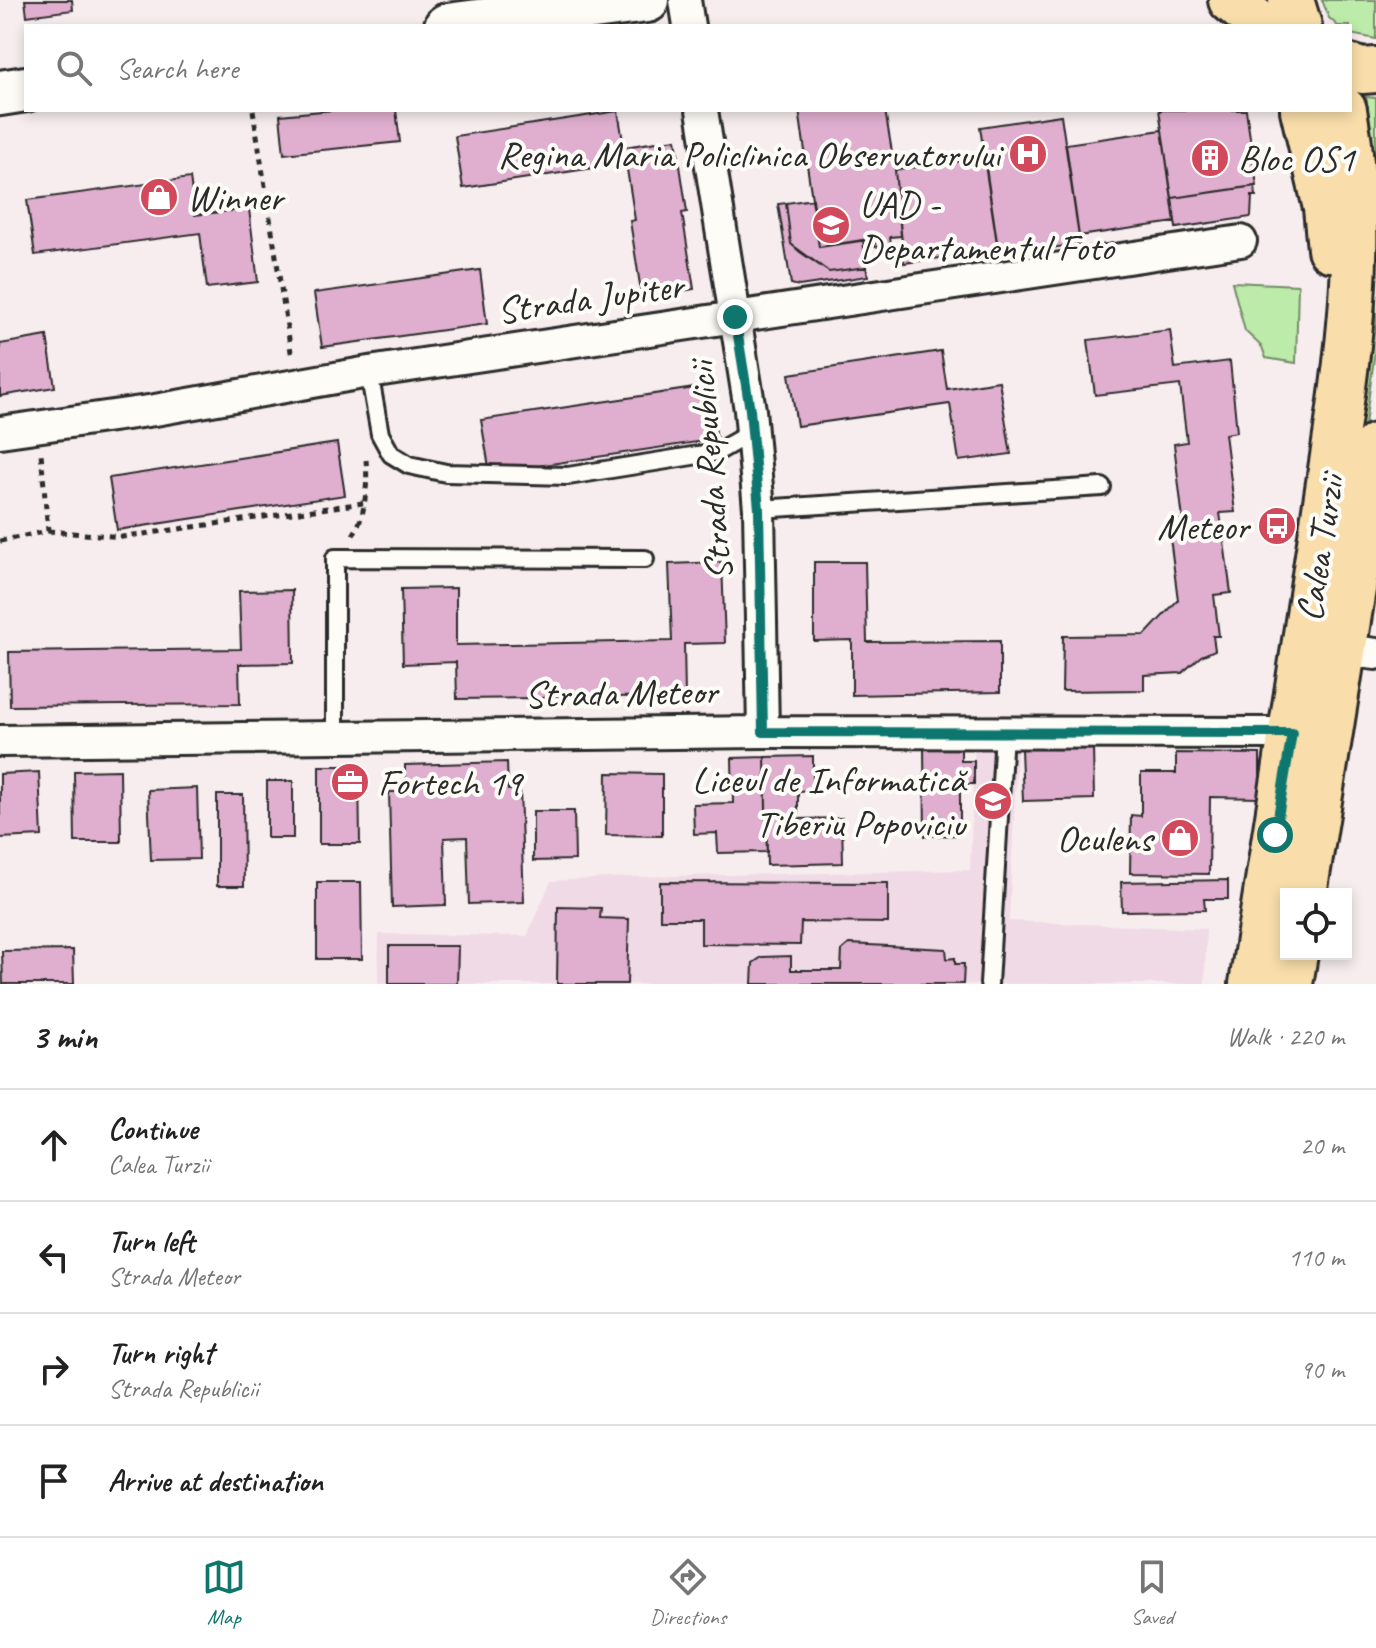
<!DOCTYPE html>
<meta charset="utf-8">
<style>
:root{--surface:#fff;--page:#f6f6f6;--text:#222;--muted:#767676;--line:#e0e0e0;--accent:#0f766e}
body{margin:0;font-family:Caveat,sans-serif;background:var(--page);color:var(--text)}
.controls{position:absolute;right:24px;bottom:24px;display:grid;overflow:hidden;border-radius:0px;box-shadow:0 4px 12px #0003}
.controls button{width:72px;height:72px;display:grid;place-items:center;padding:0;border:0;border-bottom:2px solid var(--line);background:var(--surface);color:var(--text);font:40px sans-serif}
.stop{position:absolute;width:24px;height:24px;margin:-18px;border:6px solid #0f766e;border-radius:50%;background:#fff}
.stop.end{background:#0f766e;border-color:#fff;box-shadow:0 2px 8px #0008}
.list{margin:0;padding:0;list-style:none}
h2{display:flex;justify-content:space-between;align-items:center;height:104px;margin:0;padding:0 32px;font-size:34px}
h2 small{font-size:26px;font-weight:400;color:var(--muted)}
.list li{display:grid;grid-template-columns:52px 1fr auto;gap:24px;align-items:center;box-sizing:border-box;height:112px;padding:0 32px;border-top:2px solid var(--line)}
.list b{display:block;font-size:30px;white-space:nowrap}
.list p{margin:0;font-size:26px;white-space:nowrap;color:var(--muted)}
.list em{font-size:26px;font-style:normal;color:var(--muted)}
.icon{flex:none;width:44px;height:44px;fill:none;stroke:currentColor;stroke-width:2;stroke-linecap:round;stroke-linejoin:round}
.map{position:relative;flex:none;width:1376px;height:984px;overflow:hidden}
.search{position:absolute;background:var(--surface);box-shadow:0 4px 12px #0003;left:24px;right:24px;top:24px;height:88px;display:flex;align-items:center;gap:20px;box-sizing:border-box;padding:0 28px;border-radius:0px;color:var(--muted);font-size:30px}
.sheet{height:552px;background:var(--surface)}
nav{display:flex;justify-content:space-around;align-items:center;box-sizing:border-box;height:112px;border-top:2px solid var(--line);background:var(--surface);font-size:22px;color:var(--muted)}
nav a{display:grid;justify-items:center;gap:4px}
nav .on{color:var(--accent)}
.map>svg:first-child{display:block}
.built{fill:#f0dae5}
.green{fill:#bdeba9;stroke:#748b6a;stroke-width:2}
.building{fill:#e0afcf;stroke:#2b2b2b;stroke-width:2}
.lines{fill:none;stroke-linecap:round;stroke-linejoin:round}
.service-casing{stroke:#2b2b2b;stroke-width:22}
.minor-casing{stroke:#2b2b2b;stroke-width:36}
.secondary-casing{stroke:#2b2b2b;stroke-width:50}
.primary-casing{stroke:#2b2b2b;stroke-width:50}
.path{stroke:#2b2b2b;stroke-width:5;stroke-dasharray:6 6;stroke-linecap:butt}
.service{stroke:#fdfcf7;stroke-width:16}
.minor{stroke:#fdfcf7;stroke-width:30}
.secondary{stroke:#fdfcf7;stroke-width:44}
.primary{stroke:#f9deab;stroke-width:44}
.route{stroke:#0f766e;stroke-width:10}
.labels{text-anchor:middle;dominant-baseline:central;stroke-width:8;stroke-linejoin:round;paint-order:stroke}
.poi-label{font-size:38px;fill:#2b2b2b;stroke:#fdfcf7;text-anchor:end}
.street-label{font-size:38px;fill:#2b2b2b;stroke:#fdfcf7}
</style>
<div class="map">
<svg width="1376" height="984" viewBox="0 0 1376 984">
<rect width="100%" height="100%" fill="#f7edef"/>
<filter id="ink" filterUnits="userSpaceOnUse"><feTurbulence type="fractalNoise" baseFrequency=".0125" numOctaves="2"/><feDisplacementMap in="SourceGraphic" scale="16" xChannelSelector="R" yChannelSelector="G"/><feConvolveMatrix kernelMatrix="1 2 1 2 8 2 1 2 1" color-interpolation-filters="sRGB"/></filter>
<g filter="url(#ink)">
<!-- built -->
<path class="built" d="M975,732L1018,733L1009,921L1206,929L1205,984H378L379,934L527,936L551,881L631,877L970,870Z"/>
<!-- green -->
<path class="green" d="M1322,0H1376V39L1350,34V26H1338L1329,18Z
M1366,97L1376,98V344L1364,432L1286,894V921L1276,984H1269L1375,251L1372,138Z
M1232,282L1298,285L1296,363L1266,358L1262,347L1245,331Z"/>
<!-- building -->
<path class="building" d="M25,0H72L73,10L27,16Z
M333,110H396L400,142L284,154L280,115Z
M799,110H885L895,170L901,236L890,237L891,245L875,247L874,239L819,247Z
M1159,110H1246L1257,186L1172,198Z
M618,111L624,147L676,139L687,212L682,213L694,289L642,298L630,221L635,220L626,163L463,188L455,136Z
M1061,115L1080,244L999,255L980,127Z
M1162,130L1175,222L1079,236L1066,144Z
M984,158L998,250L904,263L895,170Z
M190,178L195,215L249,209L258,282L207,288L200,233L35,255L27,200Z
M1255,186L1256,196H1252L1251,217L1176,228L1172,198Z
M813,199L819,247L863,240L866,267L829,272L791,244L786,203Z
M786,203L791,244L800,252L829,272L866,267L868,276L799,286L791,284L778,204Z
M480,270L487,324L322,347L314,293Z
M1170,330L1175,368L1230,361L1237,432L1225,434L1235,512L1220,513L1231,593L1214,595L1219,636H1213L1215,650L1201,656L1182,673L1144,675V690L1062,691L1063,636L1145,635L1178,600L1168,522L1183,520L1174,444L1187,442L1180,385L1095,395L1088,340Z
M47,336L55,387L0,396V344Z
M941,351L947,389L999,381L1011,454L959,461L950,404L797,426L789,374Z
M708,386L717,439L490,473L481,420Z
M337,443L345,495L117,530L109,478Z
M722,562L725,643L684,644L685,696L457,699L456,662L403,664L401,589L456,588V645L672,641L669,564Z
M814,562H865L867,642L1000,641V692L852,695V640L814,641Z
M292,590L293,663L239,664L240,704L10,706L9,652L241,649L239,591Z
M924,746H961V761H974V784H960V835L925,836Z
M1093,746L1094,799L1023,801L1021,749Z
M1176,753L1260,754V798L1210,797L1209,874L1130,873L1131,815L1141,816V773H1176Z
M813,756V790L798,791V819L842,818L843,863L767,865L765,757Z
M765,757L767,852L718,853L717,833L694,834L693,804L733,803L732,758Z
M507,762L508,790L520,789L524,902L469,904L467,837L444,838L446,905L392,907L389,792H405V765Z
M319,766H359L360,844H319Z
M120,770L121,842H75L74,771Z
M39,772L42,836L0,838V774Z
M607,773L662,774V836L606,835Z
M267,781H293V838H267Z
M197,788L199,859L151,860L148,790Z
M217,795H243L244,886H217Z
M533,811H574L575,860L533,861Z
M1228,880V899H1204L1205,910L1122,911L1121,882Z
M317,882H361L362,959H317Z
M660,882L888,883V923L801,922L800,945L701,944V919H660Z
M558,907L601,908L600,918L629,919L627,984H557Z
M849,944L946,949L947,959L955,958V964H964L963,984H752L753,963L762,957L791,956V970H841L842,950Z
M389,946H458L457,984H389Z
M73,950L74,984H3L2,951Z"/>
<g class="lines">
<defs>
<path id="service" d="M369,372L380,434L391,454L409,465L446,473L568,476L717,452L752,432
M759,509L1102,487
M335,736V558L645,559
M989,984L1004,733"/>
<path id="minor" d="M685,0L689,26
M702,110L750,410L759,509L763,732
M0,432L155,410L369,372L1241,241
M1344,650L1376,654
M0,741L763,732L1292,733"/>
<path id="secondary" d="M447,26L647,0
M0,93L26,89"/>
<path id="primary" d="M1231,0L1262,26
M1291,0L1299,26
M1350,67L1362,71L1376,70
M1303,110L1326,208L1330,249
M1304,894L1376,446
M1252,984C1275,835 1299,685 1321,536C1342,392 1370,256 1344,110
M1290,984L1295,954"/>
</defs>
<!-- service casing -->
<use href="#service" class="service-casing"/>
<!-- minor casing -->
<use href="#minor" class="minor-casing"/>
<!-- secondary casing -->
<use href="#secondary" class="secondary-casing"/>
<!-- primary casing -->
<use href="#primary" class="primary-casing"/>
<!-- path -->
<path class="path" d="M253,110L292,358
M48,531L122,537L363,503
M353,535C366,517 368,481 366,460
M0,541L48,531L41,453"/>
<!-- service -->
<use href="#service" class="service"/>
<!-- minor -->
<use href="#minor" class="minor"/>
<!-- secondary -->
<use href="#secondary" class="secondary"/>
<!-- primary -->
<use href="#primary" class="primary"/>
</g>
</g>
<g class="lines" filter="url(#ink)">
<!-- route -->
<path class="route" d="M735,317L750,410L759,509L763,732L1292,733L1275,835"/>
</g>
<!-- icons -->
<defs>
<symbol id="hospital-disc" viewBox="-11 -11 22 22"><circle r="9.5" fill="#d1495b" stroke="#fdfcf7"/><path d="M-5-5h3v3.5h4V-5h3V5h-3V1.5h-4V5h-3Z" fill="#fff"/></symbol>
<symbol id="building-disc" viewBox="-11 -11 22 22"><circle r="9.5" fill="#d1495b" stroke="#fdfcf7"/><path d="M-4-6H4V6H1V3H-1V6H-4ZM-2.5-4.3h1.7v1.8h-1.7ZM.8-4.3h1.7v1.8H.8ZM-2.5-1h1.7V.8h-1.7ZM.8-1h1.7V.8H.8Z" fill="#fff"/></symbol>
<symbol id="shop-disc" viewBox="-11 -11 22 22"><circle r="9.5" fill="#d1495b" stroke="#fdfcf7"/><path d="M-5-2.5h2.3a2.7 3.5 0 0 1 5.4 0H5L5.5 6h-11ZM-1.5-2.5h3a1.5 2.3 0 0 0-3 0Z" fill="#fff"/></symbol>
<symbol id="university-disc" viewBox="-11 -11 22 22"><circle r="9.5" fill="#d1495b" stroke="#fdfcf7"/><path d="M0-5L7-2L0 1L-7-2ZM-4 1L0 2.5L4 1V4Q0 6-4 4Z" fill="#fff"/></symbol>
<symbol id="bus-disc" viewBox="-11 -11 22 22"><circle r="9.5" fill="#d1495b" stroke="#fdfcf7"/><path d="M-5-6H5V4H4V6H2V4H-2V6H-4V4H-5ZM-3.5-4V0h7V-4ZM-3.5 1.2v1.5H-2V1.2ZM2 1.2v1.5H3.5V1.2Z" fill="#fff"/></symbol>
<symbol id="office-disc" viewBox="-11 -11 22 22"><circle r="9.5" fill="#d1495b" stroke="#fdfcf7"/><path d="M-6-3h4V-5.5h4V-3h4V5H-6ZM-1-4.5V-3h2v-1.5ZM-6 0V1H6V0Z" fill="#fff"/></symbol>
<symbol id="school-disc" viewBox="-11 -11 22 22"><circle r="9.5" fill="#d1495b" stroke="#fdfcf7"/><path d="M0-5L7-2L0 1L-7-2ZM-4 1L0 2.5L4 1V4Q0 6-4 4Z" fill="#fff"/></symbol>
</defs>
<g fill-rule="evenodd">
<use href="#hospital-disc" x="1006" y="132" width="44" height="44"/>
<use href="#building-disc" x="1188" y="136" width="44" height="44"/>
<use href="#shop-disc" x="137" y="175" width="44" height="44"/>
<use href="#university-disc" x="809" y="203" width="44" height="44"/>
<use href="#bus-disc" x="1255" y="504" width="44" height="44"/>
<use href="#office-disc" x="328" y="760" width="44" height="44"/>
<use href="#school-disc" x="971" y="779" width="44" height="44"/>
<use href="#shop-disc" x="1158" y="816" width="44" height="44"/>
</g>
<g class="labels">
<!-- poi labels -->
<g class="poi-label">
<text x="1000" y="154">Regina Maria Policlinica Observatorului</text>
<text x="1238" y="158" text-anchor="start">Bloc OS1</text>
<text x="187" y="197" text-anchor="start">Winner</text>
<text x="859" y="203" text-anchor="start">UAD -<tspan x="859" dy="44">Departamentul Foto</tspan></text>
<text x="1249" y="526">Meteor</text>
<text x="965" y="779">Liceul de Informatică<tspan x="965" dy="44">Tiberiu Popoviciu</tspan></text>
<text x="378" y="782" text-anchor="start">Fortech 19</text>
<text x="1152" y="838">Oculens</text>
</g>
<!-- street labels -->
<g class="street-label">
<text transform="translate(590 298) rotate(-8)">Strada Jupiter</text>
<text transform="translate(710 471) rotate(-95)">Strada Republicii</text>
<text transform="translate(1320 548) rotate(-81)">Calea Turzii</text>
<text transform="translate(621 693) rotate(-1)">Strada Meteor</text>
</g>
</g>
</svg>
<div class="controls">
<button><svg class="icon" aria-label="locate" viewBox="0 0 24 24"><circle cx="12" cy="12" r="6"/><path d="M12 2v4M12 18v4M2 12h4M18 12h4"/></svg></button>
</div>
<div class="stop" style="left:1275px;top:835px"></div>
<div class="stop end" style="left:735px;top:317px"></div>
<div class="search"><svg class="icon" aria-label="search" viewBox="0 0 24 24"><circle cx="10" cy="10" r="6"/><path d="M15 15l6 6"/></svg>Search here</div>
</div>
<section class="sheet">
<h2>3 min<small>Walk · 220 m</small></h2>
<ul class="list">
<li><svg class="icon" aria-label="ahead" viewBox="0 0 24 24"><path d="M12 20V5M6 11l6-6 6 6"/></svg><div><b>Continue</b><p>Calea Turzii</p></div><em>20 m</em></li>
<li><svg class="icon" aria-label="left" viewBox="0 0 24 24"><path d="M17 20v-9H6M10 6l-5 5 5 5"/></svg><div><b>Turn left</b><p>Strada Meteor</p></div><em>110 m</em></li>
<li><svg class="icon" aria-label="right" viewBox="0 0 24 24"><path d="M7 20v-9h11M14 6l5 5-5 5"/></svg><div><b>Turn right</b><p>Strada Republicii</p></div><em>90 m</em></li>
<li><svg class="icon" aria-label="arrive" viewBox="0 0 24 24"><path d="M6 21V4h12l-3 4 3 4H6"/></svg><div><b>Arrive at destination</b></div></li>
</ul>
</section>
<nav>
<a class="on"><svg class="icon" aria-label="map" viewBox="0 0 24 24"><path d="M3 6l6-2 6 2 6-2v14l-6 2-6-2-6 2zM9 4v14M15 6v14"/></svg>Map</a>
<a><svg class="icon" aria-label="directions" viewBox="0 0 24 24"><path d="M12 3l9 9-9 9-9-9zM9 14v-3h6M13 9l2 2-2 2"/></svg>Directions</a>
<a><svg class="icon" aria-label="saved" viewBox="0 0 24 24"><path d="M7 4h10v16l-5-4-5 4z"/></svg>Saved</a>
</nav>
